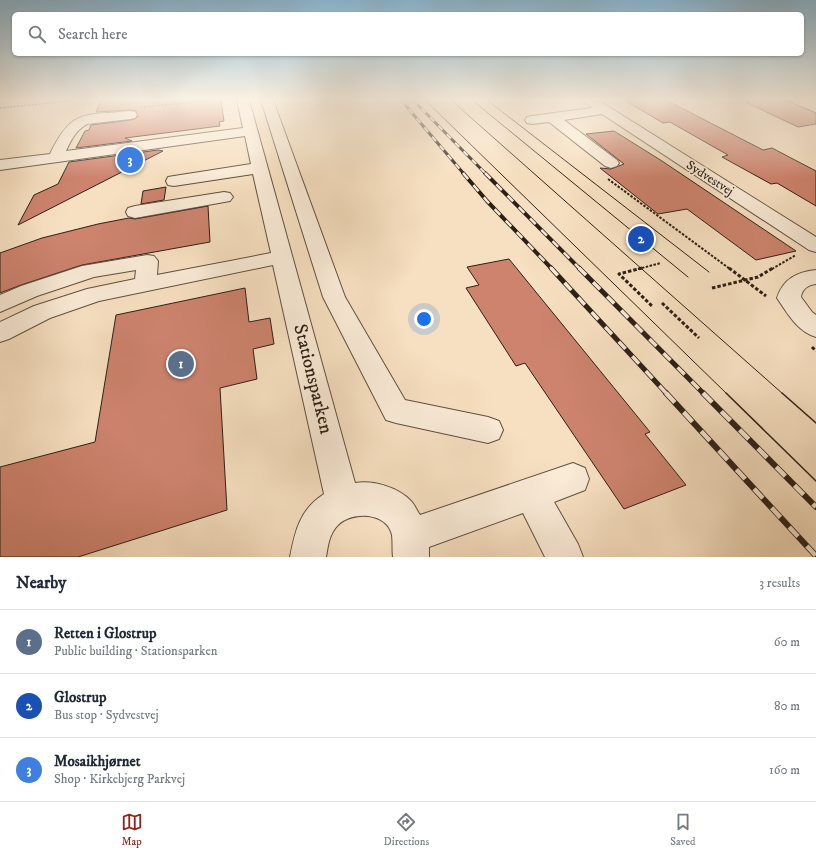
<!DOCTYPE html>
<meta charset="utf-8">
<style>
:root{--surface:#fff;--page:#f6f6f7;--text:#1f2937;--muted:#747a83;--line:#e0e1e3;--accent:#8f2418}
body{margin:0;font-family:"IM FELL DW Pica",serif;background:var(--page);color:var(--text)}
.you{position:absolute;left:424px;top:319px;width:14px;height:14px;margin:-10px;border:3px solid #fff;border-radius:50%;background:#1a73e8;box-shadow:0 0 0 6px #1a73e833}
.badge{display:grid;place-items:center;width:26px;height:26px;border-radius:50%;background:var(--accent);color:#fff;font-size:13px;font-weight:700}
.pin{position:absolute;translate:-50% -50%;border:2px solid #fff;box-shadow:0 1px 4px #0006}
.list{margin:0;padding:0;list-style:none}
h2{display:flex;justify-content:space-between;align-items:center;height:52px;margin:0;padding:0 16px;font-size:17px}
h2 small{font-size:13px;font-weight:400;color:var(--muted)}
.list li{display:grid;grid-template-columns:26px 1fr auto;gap:12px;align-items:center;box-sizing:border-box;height:64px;padding:0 16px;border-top:1px solid var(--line)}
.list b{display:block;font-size:15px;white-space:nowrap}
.list p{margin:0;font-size:13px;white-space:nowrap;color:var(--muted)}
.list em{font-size:13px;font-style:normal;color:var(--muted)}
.icon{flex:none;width:22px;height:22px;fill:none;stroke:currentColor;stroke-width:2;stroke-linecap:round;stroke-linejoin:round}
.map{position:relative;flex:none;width:816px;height:557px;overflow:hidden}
.search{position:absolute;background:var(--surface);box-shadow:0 1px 3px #0004;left:12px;right:12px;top:12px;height:44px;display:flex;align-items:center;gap:10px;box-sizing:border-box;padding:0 14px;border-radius:6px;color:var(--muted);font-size:15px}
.sheet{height:244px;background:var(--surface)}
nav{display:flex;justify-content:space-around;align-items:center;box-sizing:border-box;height:56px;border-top:1px solid var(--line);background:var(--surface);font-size:11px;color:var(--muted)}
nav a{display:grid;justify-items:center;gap:2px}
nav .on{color:var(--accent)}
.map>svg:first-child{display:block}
.building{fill:#cd836e;stroke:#2c2015}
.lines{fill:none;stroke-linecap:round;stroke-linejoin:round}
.minor-casing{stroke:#5f5040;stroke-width:2}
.path-far2{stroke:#2c2015;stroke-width:1.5;stroke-dasharray:2 1.5;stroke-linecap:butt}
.path-far1{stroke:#2c2015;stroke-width:2;stroke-dasharray:2.5 1.5;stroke-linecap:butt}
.path{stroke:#2c2015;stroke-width:3;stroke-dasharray:3.5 2;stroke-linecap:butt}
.minor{fill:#faebd7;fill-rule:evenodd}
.tram-far1{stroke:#2c2015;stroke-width:1}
.tram{stroke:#2c2015;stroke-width:1.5}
.rail-far3-casing{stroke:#2c2015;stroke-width:3}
.rail-far2-casing{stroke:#2c2015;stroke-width:4}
.rail-far1-casing{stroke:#2c2015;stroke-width:5}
.rail-casing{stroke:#2c2015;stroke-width:6}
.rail-far3{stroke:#faebd7;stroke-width:2;stroke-dasharray:6;stroke-linecap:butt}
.rail-far2{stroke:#faebd7;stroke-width:2.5;stroke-dasharray:8;stroke-linecap:butt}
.rail-far1{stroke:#faebd7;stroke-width:3.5;stroke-dasharray:10;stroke-linecap:butt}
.rail{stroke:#faebd7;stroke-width:4.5;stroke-dasharray:13;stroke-linecap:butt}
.labels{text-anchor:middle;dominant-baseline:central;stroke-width:3.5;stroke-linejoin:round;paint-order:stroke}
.far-street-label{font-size:13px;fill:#2c2015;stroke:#faebd7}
.near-street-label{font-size:19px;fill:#2c2015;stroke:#faebd7}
</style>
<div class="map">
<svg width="816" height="557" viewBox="0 0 816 557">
<rect width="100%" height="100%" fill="#f7e0c1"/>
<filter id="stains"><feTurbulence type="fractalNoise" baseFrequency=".005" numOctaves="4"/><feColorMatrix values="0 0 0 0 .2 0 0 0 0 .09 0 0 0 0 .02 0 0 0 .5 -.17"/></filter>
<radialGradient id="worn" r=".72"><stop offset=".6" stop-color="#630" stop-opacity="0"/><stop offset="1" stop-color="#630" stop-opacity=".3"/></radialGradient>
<!-- building -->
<path class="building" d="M101,100H221L224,121L219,122L220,126L125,138L132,141L76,148L85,131L89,130L91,125L130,120L135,119L138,116L136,111L130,110L96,112Z
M624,100H666L763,150L772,148L816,171V206L777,183L771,184L722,157L728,155L670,122L663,123Z
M741,100H785L816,113V124L798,127Z
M614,131L662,161L796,251L756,260L687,209L658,214L600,168L611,169L624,164L586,134Z
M158,150L163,151L18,225L34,195L58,184L69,162Z
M166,187L164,200L141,204L143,191Z
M208,206L210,242L82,265L21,285L0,293V253L42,238L98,224L129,218L135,219Z
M509,259L650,432L645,434L686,485L624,509L525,363L516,366L466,288L479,285L467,267Z
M245,288L249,322L270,318L274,344L253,349L257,379L220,388L227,510L78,557H0V467L95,442L116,315Z"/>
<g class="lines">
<defs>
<path id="minor" d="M237,100H249L355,483C373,480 398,487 411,501C415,505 417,511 420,515L573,463L585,468L589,479L585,490L554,502L578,544L583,557H545L523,513L429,547V557H393C392,550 393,542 392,535C387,512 352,511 338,525C329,534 328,546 326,557H290C295,531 300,509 324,494L273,265L99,301L50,318L9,339L0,342V322L34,306L87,289L135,279L136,270L94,277L37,296L0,312V295L21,286L82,266L147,255L154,256L158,261L157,275L271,253L253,174L174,186L168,185L166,181L168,177L174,176L251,164L245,136L0,170V160L50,154C72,108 84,116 130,111L135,112L137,115L135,118L130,119L87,124C76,130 71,140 66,151L243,128Z
M261,100H273L345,297L405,400L488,417L499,421L503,430L499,439L488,443L396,423L386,420L323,297Z
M583,100H598L816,237V252L809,250L602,114L564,120L617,160L619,163L617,166L611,168L605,166L549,122L532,124L527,123L525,120L527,117L532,116L592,108Z
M224,192L230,193L233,197L230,201L135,218L128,216L126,212L128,208L135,206Z
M816,270V284C808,285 802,289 801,297L812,312L816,315V337C797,331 788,314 777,298C783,279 797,272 816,270Z"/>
</defs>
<!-- minor casing -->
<use href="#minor" class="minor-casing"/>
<!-- path-far2 -->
<path class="path-far2" d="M221,100H224
M786,100L816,113
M791,101L809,100
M144,107C168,104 191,103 214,100
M0,108L78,100"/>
<!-- path-far1 -->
<path class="path-far1" d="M608,179L730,269
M638,269L661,263
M772,269L796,255"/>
<!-- path -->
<path class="path" d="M642,268L619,274L652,306
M729,268L766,296
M712,288L758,277L773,268
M662,303L699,338
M812,347L816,351"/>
<!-- minor -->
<use href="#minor" class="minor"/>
<!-- tram-far1 -->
<path class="tram-far1" d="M425,100L727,394
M451,100L783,394
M472,100L688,277
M487,100L709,272"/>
<!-- tram -->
<path class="tram" d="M726,393L816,481
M782,393L816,423"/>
<defs>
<path id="rail-far3" d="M401,100L464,174
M413,100L486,174"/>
<path id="rail-far2" d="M463,173L487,201L552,269
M485,173L580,269"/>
<path id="rail-far1" d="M551,268L667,394
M579,268L704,394"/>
<path id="rail" d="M666,393L816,556
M703,393L816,507"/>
</defs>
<!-- rail-far3 casing -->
<use href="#rail-far3" class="rail-far3-casing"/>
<!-- rail-far2 casing -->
<use href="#rail-far2" class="rail-far2-casing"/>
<!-- rail-far1 casing -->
<use href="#rail-far1" class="rail-far1-casing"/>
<!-- rail casing -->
<use href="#rail" class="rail-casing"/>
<!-- rail-far3 -->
<use href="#rail-far3" class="rail-far3"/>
<!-- rail-far2 -->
<use href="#rail-far2" class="rail-far2"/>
<!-- rail-far1 -->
<use href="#rail-far1" class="rail-far1"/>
<!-- rail -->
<use href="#rail" class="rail"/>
</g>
<!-- sky -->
<linearGradient id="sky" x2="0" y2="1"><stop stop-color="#8ab8d3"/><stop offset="0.56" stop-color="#fbf1e3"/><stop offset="1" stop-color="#fbf1e3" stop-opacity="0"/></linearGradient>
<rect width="816" height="178" fill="url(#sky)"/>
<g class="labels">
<!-- far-street labels -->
<g class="far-street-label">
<text transform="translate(710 178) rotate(33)">Sydvestvej</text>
</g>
<!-- near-street labels -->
<g class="near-street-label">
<text transform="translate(313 379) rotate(76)">Stationsparken</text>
</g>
</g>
<rect width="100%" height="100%" filter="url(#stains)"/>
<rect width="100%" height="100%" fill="url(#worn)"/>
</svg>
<div class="you"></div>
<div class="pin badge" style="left:181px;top:364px;background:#5c6f8a">1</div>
<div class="pin badge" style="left:641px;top:239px;background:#1a4fb4">2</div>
<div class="pin badge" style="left:130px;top:160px;background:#3f7fe0">3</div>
<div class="search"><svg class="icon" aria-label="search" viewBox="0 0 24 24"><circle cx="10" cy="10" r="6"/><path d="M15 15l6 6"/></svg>Search here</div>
</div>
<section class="sheet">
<h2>Nearby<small>3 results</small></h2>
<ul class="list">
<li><span class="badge" style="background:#5c6f8a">1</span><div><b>Retten i Glostrup</b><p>Public building · Stationsparken</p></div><em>60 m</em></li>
<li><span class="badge" style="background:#1a4fb4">2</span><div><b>Glostrup</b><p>Bus stop · Sydvestvej</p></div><em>80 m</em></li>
<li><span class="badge" style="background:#3f7fe0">3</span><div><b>Mosaikhjørnet</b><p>Shop · Kirkebjerg Parkvej</p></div><em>160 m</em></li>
</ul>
</section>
<nav>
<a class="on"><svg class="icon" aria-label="map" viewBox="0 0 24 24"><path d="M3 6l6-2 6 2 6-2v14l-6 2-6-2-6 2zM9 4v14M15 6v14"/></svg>Map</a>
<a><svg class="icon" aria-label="directions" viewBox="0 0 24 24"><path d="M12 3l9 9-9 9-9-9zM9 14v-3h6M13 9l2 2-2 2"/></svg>Directions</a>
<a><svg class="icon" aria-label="saved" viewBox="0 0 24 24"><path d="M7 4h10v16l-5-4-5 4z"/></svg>Saved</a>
</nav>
